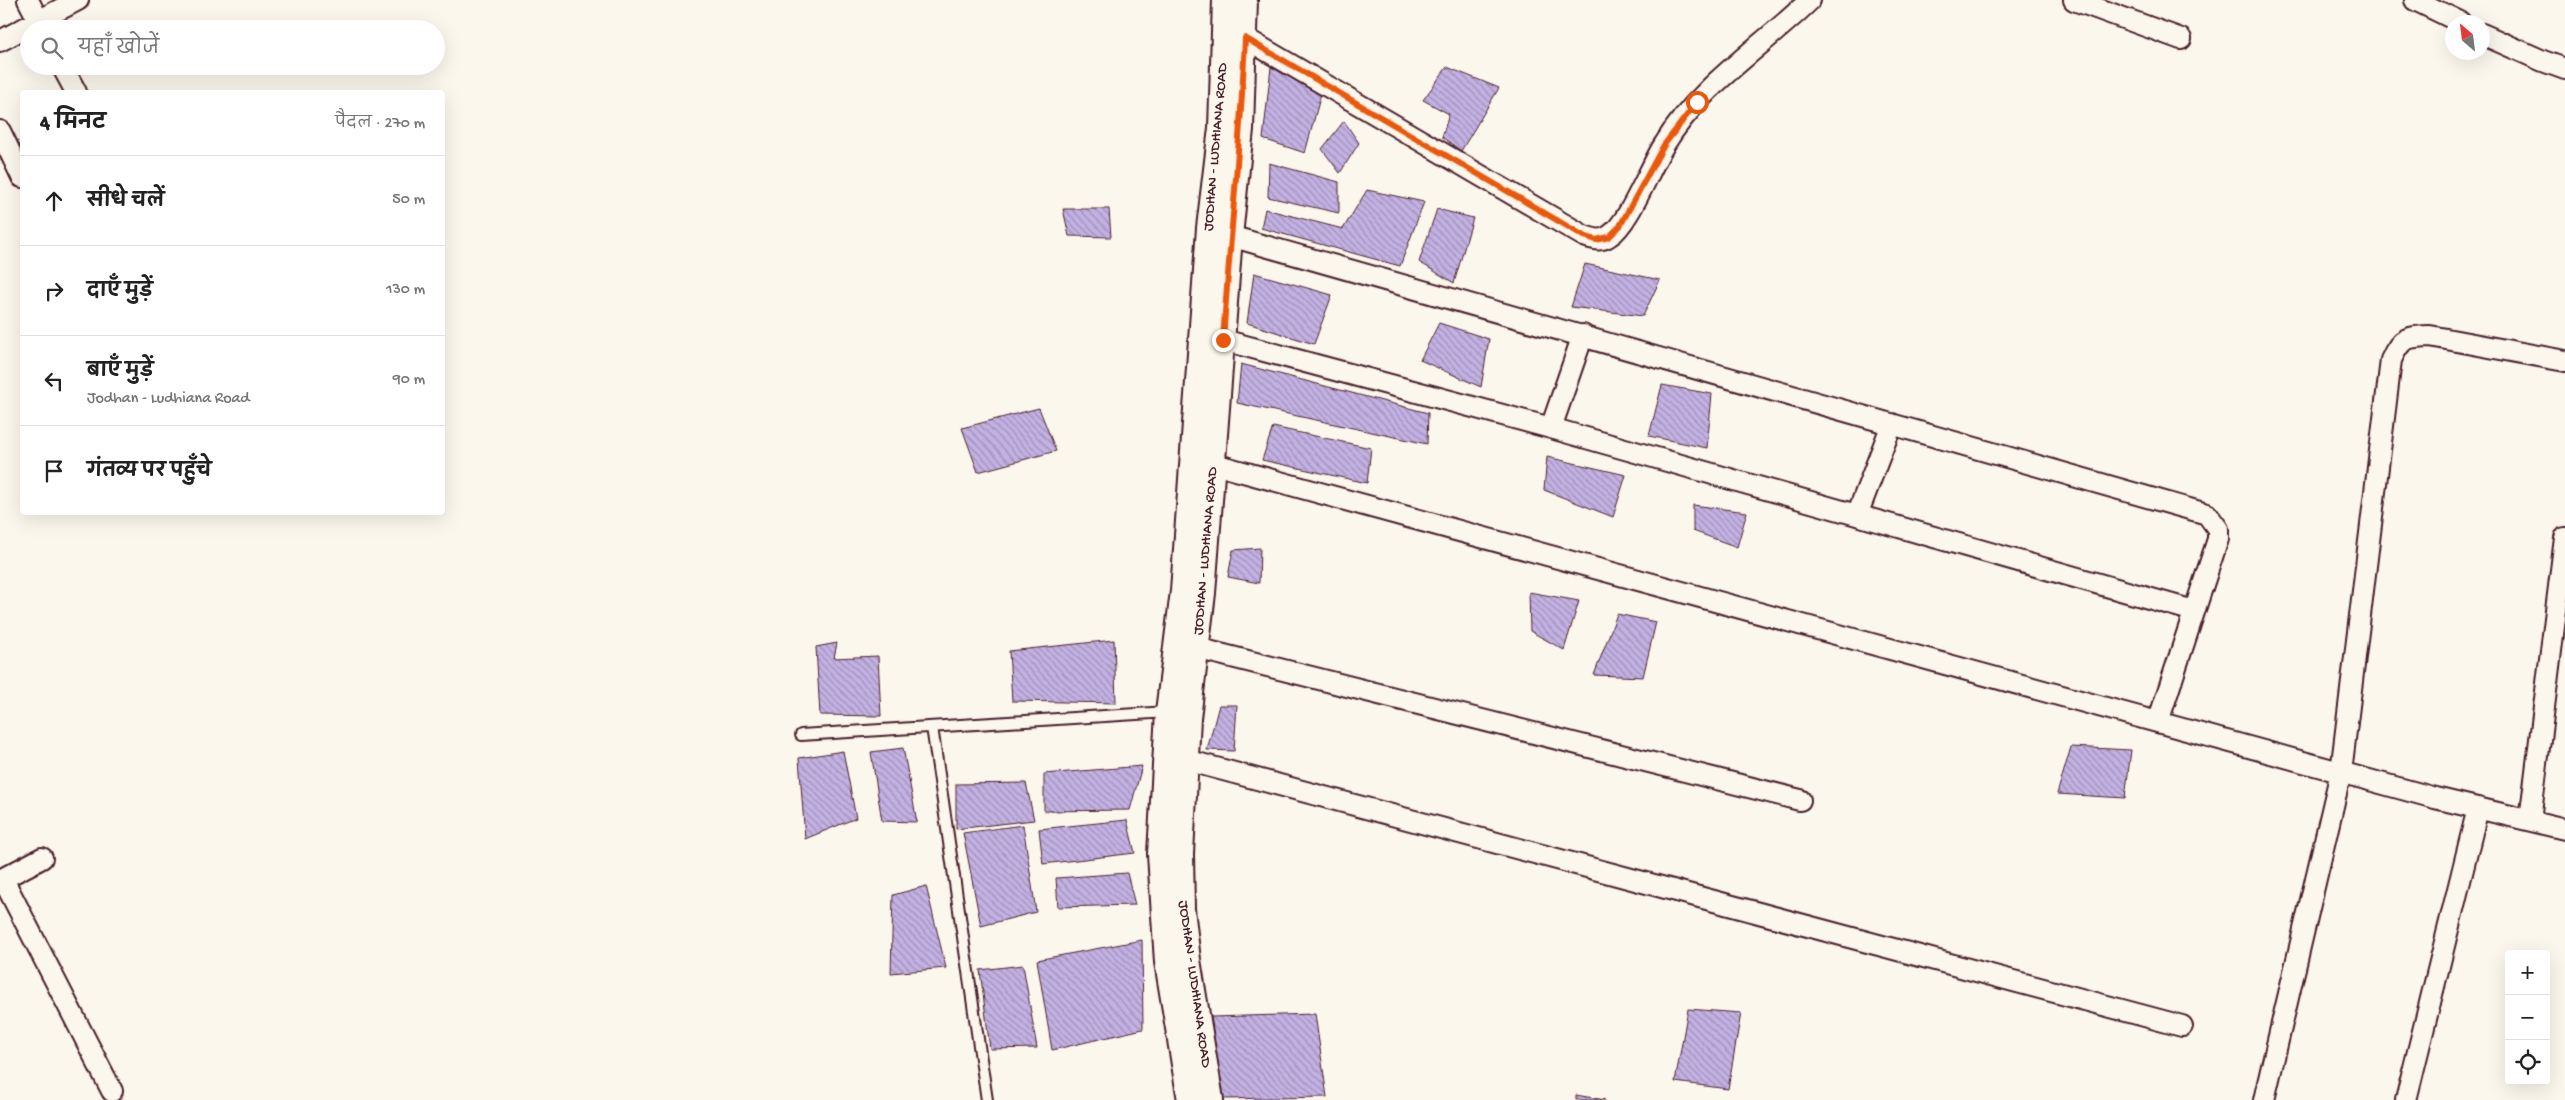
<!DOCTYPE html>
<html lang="hi">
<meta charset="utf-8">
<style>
:root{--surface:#fff;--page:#f2f2f2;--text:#222;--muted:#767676;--line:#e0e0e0}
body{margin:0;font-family:"Gochi Hand","Playpen Sans Deva",sans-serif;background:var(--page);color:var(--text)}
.controls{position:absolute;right:15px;bottom:15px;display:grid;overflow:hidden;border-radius:5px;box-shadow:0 5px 20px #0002}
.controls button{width:45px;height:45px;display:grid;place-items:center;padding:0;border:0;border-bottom:1px solid var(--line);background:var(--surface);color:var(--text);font:25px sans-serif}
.compass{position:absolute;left:2445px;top:15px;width:45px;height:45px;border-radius:50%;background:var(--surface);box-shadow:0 5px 20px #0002;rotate:332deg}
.stop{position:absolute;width:15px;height:15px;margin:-11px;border:4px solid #ea580c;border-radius:50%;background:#fff}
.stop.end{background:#ea580c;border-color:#fff;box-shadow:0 1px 5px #0008}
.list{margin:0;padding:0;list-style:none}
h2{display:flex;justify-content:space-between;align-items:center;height:65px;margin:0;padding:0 20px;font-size:21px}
h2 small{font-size:16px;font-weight:400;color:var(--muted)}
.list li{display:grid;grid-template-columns:32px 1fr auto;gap:15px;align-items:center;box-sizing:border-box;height:90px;padding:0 20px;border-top:1px solid var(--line)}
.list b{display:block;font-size:19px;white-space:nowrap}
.list p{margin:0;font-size:16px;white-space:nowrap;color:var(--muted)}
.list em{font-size:16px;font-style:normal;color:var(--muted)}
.icon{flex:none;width:28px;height:28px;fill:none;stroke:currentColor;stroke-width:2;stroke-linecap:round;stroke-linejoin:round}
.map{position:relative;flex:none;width:2565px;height:1100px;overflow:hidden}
.search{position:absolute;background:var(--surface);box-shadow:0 5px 20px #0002;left:20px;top:20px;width:425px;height:55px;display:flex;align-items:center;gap:12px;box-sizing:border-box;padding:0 18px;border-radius:28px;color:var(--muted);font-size:19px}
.panel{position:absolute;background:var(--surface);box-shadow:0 5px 20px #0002;left:20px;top:90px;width:425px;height:425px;border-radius:5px}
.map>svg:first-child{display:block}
.building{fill:url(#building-back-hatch);stroke:#4a1f2b}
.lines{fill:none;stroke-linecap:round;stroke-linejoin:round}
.service-casing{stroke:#4a1f2b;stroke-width:14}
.minor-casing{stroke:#4a1f2b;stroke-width:24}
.tertiary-casing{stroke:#4a1f2b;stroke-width:28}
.service{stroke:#fbf7ec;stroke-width:10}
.minor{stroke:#fbf7ec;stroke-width:20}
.tertiary{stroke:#fbf7ec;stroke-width:24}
.route{stroke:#ea580c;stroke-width:6}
.labels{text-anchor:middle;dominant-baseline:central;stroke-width:4.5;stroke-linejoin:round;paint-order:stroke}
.street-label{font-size:15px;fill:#4a1f2b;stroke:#fbf7ec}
</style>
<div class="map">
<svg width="2565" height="1100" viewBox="0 0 2565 1100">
<defs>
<pattern id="building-back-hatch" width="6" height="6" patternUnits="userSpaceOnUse" patternTransform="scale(1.25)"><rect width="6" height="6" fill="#c2b1e2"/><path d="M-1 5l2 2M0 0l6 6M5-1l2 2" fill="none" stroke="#a08fb7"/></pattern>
</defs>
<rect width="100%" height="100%" fill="#fbf7ec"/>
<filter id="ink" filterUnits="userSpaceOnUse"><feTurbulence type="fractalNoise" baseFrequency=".02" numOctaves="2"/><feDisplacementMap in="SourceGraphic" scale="10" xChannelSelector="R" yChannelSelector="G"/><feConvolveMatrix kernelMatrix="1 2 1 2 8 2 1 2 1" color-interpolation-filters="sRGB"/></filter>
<g filter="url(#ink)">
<!-- building -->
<path class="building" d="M1271,67L1321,94L1305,153L1263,139Z
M1447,67L1499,88L1461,151L1442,137L1449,114L1423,100Z
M1344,121L1359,143L1340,173L1322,149Z
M1269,163L1339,182V213L1268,197Z
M1367,190L1424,202L1400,266L1261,228L1265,209L1343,229Z
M1063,209H1109L1111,237L1069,236Z
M1437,209L1473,218L1454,283L1419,262Z
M1585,264L1660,280L1643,316L1571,307Z
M1254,273L1332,295L1314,344L1247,323Z
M1439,323L1489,339L1481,387L1420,360Z
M1241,364L1428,413L1427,444L1237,403Z
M1662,385L1712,394L1707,448L1649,436Z
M1039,408L1056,451L978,472L962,428Z
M1273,427L1371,448L1367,483L1262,460Z
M1547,457L1626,475L1613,517L1544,490Z
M1693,505L1747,512L1737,547L1693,531Z
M1260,548L1259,583L1228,577L1233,550Z
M1529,592L1579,601L1564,650L1530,631Z
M1617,614L1656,622L1643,677L1594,675Z
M1114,640L1116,703L1012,701L1009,651Z
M837,643L834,658L878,656L881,716L820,715L816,647Z
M1219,705H1237L1234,751L1207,750Z
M2071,747L2131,750L2125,798L2057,794Z
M903,748L917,822L882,821L871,752Z
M843,751L856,818L805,839L799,758Z
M1142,766L1130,810L1044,811V774Z
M1026,783L1034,820L956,829V784Z
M1127,820L1135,853L1043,864L1039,829Z
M1023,825L1036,912L981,926L963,833Z
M1127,873L1135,905L1058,907L1056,878Z
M926,886L946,968L891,973L893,895Z
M1142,940L1143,1029L1052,1050L1037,960Z
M1023,965L1037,1048L990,1049L980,970Z
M1688,1009L1741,1013L1728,1089L1675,1082Z
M1315,1014L1327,1097L1222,1099L1211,1017Z
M1576,1095L1605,1100H1576Z"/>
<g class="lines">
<defs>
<path id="service" d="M932,727L987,1100
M801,735L1168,712"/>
<path id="minor" d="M28,0L43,29
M2074,0L2181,39
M2415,0L2460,22
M2482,34L2543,61L2565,69
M1245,38L1584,236C1593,239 1601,242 1609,236C1629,224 1650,167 1664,145C1699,86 1762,47 1810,0
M0,41L78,0
M62,66L76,92
M0,131L22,177
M1230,236L2207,514L2218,529V539L2158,722
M1223,340L1551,428L2194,611
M1551,428L1583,335
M1214,464L2435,798L2565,829
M1857,515L1892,424
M1196,648L1800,800
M1186,760L2182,1026
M2530,820L2565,538
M3,879L112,1091
M0,880L42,858
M2264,1100L2341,772L2391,360C2401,337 2407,337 2430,336L2565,361
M2406,1100L2478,808"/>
<path id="tertiary" d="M1190,1100L1167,962L1160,854L1168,712L1183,591L1209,228L1221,128L1225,0
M1211,1100L1188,960L1182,909L1181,854L1188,718L1203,593L1230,236L1241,129L1245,0"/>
</defs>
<!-- service casing -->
<use href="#service" class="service-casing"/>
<!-- minor casing -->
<use href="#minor" class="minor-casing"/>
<!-- tertiary casing -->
<use href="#tertiary" class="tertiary-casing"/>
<!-- service -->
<use href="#service" class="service"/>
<!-- minor -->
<use href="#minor" class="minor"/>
<!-- tertiary -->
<use href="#tertiary" class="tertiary"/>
</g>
</g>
<g class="lines" filter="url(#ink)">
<!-- route -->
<path class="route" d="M1223,340C1230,239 1241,139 1245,38L1584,236L1596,240L1609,237L1620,226L1664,145L1697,102"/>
</g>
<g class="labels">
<!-- street labels -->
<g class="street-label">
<text transform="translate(1216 147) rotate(-85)">JODHAN - LUDHIANA ROAD</text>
<text transform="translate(1206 551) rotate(-85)">JODHAN - LUDHIANA ROAD</text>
<text transform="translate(1194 984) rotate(82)">JODHAN - LUDHIANA ROAD</text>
</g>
</g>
</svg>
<div class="controls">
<button>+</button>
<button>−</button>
<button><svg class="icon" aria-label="locate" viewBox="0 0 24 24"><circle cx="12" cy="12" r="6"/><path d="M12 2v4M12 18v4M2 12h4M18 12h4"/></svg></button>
</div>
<svg class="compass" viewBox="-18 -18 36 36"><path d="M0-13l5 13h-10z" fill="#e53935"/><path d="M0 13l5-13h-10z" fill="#767676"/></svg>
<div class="stop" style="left:1697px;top:102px"></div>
<div class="stop end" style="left:1223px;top:340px"></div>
<div class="search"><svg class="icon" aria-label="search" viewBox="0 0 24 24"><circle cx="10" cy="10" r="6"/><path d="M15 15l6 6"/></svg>यहाँ खोजें</div>
<section class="panel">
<h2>4 मिनट<small>पैदल · 270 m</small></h2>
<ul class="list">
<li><svg class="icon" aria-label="ahead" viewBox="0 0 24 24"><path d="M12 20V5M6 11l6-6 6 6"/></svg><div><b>सीधे चलें</b></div><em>50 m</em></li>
<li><svg class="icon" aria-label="right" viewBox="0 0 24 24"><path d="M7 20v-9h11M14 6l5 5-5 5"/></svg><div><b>दाएँ मुड़ें</b></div><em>130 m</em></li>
<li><svg class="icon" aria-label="left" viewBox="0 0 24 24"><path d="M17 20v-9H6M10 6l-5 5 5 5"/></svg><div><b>बाएँ मुड़ें</b><p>Jodhan - Ludhiana Road</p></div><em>90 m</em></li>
<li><svg class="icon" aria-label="arrive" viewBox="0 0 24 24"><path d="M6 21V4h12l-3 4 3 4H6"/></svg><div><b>गंतव्य पर पहुँचे</b></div></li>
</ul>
</section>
</div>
